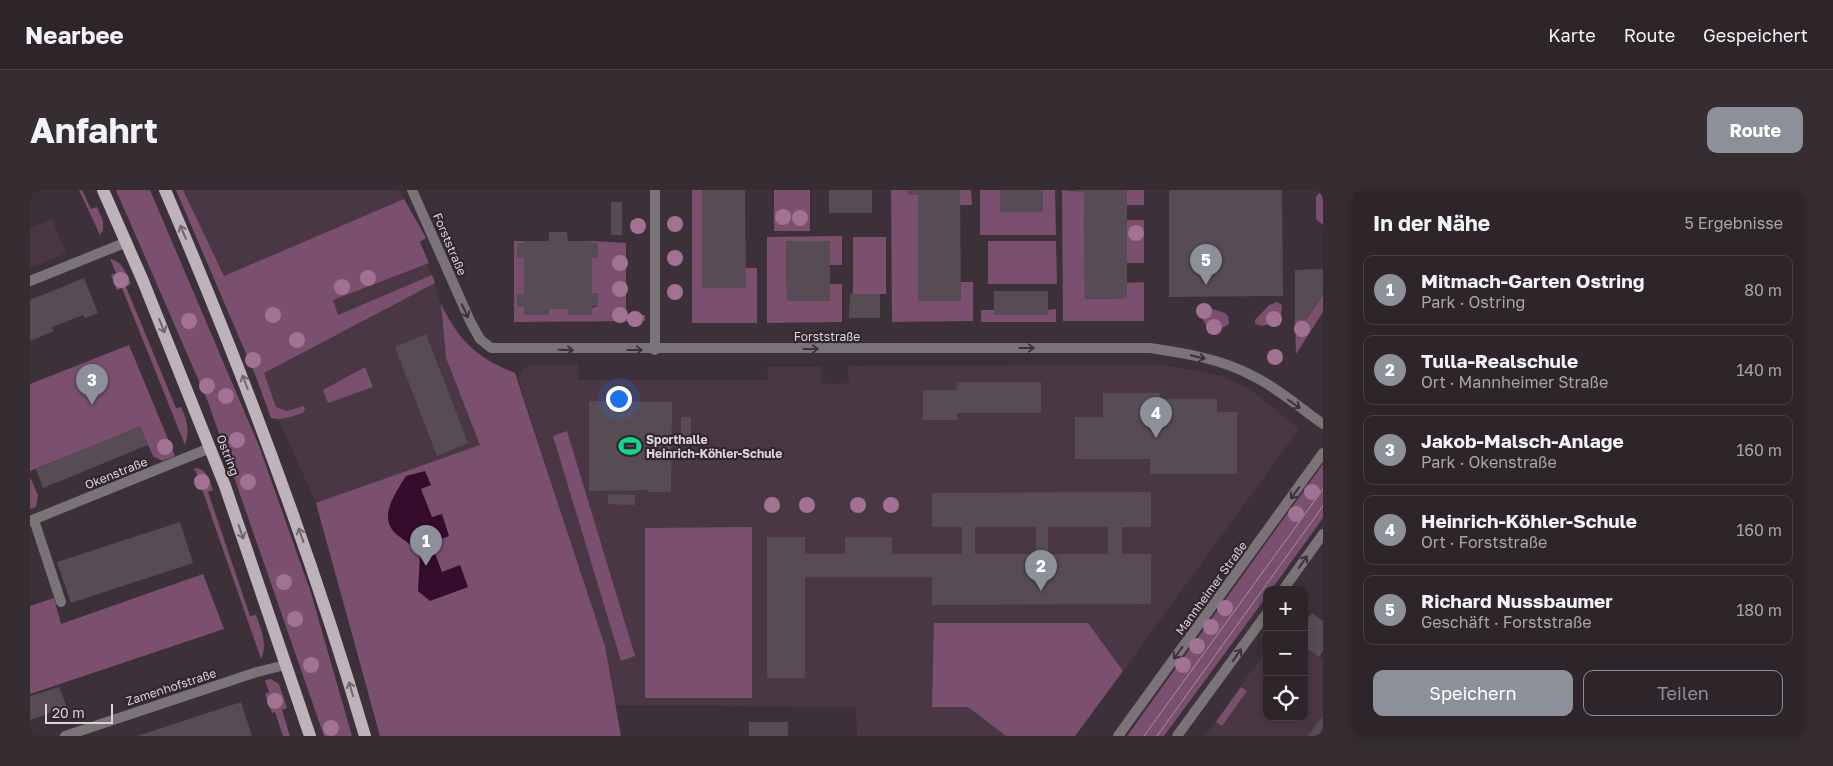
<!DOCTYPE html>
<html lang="de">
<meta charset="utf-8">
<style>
:root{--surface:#2d252a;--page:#352d32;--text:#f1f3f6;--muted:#a7a5a8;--line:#484247;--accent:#8c9099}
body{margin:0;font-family:"Golos Text",sans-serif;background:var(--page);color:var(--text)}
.controls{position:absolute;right:15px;bottom:15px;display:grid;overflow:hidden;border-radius:10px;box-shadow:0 2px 12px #0003}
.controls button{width:45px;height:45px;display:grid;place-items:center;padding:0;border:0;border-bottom:1px solid var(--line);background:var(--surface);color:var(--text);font:25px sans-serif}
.scale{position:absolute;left:15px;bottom:12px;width:68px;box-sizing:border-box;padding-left:5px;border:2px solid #dad3d8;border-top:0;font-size:14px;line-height:18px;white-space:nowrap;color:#dad3d8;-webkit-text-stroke:4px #32272e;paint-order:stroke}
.you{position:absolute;left:588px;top:208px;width:18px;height:18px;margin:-12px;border:4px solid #fff;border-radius:50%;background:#1a73e8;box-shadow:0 0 0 8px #1a73e833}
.badge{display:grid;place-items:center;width:32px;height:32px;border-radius:50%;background:var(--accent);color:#fff;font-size:16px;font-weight:700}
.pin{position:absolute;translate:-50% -41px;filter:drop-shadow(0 1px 2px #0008)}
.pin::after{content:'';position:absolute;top:26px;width:18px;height:15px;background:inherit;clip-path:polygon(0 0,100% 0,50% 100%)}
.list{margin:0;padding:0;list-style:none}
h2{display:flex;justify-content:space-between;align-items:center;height:65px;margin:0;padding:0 20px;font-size:21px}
h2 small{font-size:16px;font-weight:400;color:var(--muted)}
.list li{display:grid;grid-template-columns:32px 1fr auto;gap:15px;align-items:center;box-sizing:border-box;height:70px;margin:0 10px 10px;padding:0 10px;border:1px solid var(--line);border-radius:10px}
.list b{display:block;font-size:19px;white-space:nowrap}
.list p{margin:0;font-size:16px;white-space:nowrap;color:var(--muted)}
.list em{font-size:16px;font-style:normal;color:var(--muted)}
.actions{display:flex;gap:10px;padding:15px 20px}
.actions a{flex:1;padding:11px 0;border:1px solid var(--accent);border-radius:10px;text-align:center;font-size:18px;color:var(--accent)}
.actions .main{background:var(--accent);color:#fff}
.icon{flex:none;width:28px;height:28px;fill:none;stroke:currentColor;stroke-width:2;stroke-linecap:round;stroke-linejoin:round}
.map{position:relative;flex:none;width:1293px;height:546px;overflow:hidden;border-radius:10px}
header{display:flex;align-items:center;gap:30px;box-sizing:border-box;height:70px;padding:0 25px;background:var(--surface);border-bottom:1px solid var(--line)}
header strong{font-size:24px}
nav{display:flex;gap:28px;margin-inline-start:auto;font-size:18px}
.intro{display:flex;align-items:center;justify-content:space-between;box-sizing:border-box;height:120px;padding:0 30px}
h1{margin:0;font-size:35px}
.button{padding:12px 22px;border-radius:10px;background:var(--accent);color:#fff;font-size:18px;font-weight:700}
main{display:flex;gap:30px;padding:0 30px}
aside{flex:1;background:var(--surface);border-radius:10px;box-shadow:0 2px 12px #0003}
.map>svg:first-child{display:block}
.built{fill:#493843}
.green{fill:#7a506e}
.water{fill:#350c2c}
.building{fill:#584c54;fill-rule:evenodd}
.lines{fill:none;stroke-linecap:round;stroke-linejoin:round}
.service{stroke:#7a7478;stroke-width:10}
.minor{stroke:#7a7478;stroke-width:10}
.tertiary{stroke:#7a7478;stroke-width:10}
.primary{stroke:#bfb3bb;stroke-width:12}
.tram{stroke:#9e959b;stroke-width:1}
.tree{fill:#a17292}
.oneway{stroke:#71666d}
.oneway2{stroke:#3d3339}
.labels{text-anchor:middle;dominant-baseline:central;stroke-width:4.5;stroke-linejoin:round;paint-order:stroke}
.street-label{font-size:12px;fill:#dad3d8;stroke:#32272e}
.poi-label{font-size:12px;font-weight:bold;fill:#dad3d8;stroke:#32272e;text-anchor:start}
</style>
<header>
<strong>Nearbee</strong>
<nav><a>Karte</a><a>Route</a><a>Gespeichert</a></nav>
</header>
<div class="intro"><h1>Anfahrt</h1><a class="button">Route</a></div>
<main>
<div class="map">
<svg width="1293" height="546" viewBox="0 0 1293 546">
<rect width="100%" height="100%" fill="#3c3138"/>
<!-- built -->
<path class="built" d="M153,0H369L396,48L390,52L411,114L416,168L451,255L350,546L286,313L247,226L194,86Z
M22,29L36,63L0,78V38Z
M504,175H548V190H737L738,177L792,176V193L805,194L819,193L818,176L1134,175L1192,186L1220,199L1269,239L1093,481L1058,433L938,517L976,546H827L826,517L585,515L575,456L490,195L489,187L492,181L497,176Z
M1274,456L1293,470V546H1175L1237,459V527H1274Z"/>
<!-- green -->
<path class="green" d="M49,0H52L61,19L67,17L73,31V40L70,45Z
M86,0H120L229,256L281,403L322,546H294L178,212Z
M146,0H153L194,86L374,9L396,48L390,52L399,73L303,110L308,125L402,85L405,93L234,183L246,217L257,221L274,216L275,219L273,223C262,226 252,231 241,228L226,187Z
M662,0H672V98L716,78H727V133H662Z
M744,0H780V41H744Z
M861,0H878V5H888V111H931V92H943V131L862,132Z
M930,0H941L942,15H930Z
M950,0H970V22H1013V0H1025L1026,45H950Z
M1032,0L1054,2L1055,109L1097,108V93L1114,92V131H1033Z
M1097,0H1114V15H1097Z
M1291,0H1293V35L1286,29V7Z
M1097,30H1114V73H1097Z
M812,46V75H800V51H756L757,110L800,111V94H812V132L737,133V47Z
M823,47H856V104H823Z
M484,51H494V104H487V116L494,117V124L518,125L519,119H538V125L568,116L562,103L561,51L596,53V125H615V131L484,132Z
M958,51H1026L1027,94H958Z
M80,69C93,71 96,84 101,94L96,97L146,218L151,217C157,229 160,242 155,255L92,98L87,100L81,85L86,83Z
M1293,105V122L1266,164L1265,130H1276Z
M1247,112L1252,115L1251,124L1244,133L1232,136L1225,134V130L1239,115Z
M411,114C429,151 447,168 485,183L575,456L591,546H350L286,313L450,255L416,168Z
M1173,116L1195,123L1198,126L1199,134L1190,139L1179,138L1174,132L1170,119Z
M1026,119V132H951V120H964V125Z
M99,155L145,266L132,271L123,266L110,237L0,281V194Z
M335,177L343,197L298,213L293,200Z
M537,241L605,466L591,471L523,246Z
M1293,274V328L1241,400H1237V406L1134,546H1097Z
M164,278C177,278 179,289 183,300L178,302L220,426L226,425C231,439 238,454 231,469L172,299L168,300L164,289L168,287Z
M0,287L8,305L6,317L0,319Z
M722,337V508H615V338Z
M173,384L194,439L0,504V416L24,408L31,434Z
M904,433H1058L1093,481L1045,546H976L938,517H902Z
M241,489L249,494L257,518L252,520L260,546H253L245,522L242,523L235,504L239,502L235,490Z
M1211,497L1217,501L1192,536L1186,532Z"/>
<!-- water -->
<path class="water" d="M395,281L401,295L391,299L402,327L412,324L419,346L401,353L412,382L430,375L438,397L400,411L388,401L390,364C385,356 377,353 370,347C345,330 365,304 376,286Z"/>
<!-- building -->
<path class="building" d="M672,0H715L716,98H672Z
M799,0H842V23H799Z
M878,0H930L931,111H888V5H878Z
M970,0H1013V22H970Z
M1044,0H1097V108L1055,109L1054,2H1044Z
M1139,0H1252L1253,106L1139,107Z
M581,12H592V45H581Z
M519,42H537L538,51H561V53H568V68H562V103H568V116H562V125H538V119H519V125H494V117H487V104H494V68H487V53H494V51H519Z
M756,51H800V111H757Z
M1293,79V105L1276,130H1265V80Z
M54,88L68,123L55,128L53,125L22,137L24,141L0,151V110Z
M964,101H1018V125H964Z
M820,104H850V128H819Z
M396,144L438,253L407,266L365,157Z
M927,192H1011V223H927V230H893V200H927Z
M1073,203H1130V209H1187V222H1207V284H1120V269H1045V227H1073Z
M559,211L642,212L641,302H618V300L559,301Z
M651,227H661V247H651Z
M110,236L118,255L13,298L6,279Z
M1121,302V337H1092V364H1121V414L902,415V387H775V488H737V347H775V364H815V347H862V364H932V337H902V303ZM945,337H1006V364H945ZM1018,337H1078V364H1018Z
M578,304L605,305V315L578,314Z
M150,332L163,373L41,413L27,372Z
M1282,423L1293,431V461L1289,467L1274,456V433Z
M29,497L37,517L0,530V506Z
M211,512L222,546H107Z
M1293,525V546H1278Z
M719,532H758V546H719Z"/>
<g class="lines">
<!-- service -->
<path class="service" d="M625,0V160
M4,330L31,412"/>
<!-- minor -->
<path class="minor" d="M382,0L441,133L450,149L461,158H1120C1154,163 1192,169 1223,186C1248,198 1270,218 1293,234
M0,91L97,52
M0,331L180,258
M35,546L227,482L255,475"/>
<!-- tertiary -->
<path class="tertiary" d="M1253,400L1293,344
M1088,546L1293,263
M1147,546L1237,423"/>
<!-- primary -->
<path class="primary" d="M73,0L113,91L195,296L280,546
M135,0C212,179 280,359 335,546"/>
<!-- tram -->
<path class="tram" d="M1114,546L1293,299
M1127,546L1293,316"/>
</g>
<!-- trees -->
<g class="tree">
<circle cx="753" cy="27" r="8"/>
<circle cx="770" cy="28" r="8"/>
<circle cx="645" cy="34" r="8"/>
<circle cx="608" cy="36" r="8"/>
<circle cx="1106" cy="43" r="8"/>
<circle cx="645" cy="68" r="8"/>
<circle cx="590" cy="73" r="8"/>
<circle cx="338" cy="88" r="8"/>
<circle cx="91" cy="90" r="8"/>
<circle cx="312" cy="97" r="8"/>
<circle cx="590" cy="99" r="8"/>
<circle cx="645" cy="102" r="8"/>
<circle cx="1174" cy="121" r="8"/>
<circle cx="243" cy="125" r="8"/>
<circle cx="590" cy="125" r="8"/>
<circle cx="605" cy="129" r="8"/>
<circle cx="1244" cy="129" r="8"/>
<circle cx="159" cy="131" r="8"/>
<circle cx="1184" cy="137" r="8"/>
<circle cx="1272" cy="139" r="8"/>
<circle cx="267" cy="150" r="8"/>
<circle cx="1245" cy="167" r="8"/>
<circle cx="223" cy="170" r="8"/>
<circle cx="177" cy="196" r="8"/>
<circle cx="196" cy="206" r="8"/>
<circle cx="207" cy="250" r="8"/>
<circle cx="135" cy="257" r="8"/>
<circle cx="172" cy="292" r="8"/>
<circle cx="218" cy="292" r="8"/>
<circle cx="1282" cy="302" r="8"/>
<circle cx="742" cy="315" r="8"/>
<circle cx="777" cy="315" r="8"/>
<circle cx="828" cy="315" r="8"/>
<circle cx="861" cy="315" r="8"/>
<circle cx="1266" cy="324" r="8"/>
<circle cx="254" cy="392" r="8"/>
<circle cx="1195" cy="418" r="8"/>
<circle cx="265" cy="429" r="8"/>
<circle cx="1181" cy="437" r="8"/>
<circle cx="1167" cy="456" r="8"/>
<circle cx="281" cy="475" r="8"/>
<circle cx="1153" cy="475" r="8"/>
<circle cx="245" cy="511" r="8"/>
<circle cx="301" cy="538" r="8"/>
</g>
<!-- one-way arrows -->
<defs><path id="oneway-shaft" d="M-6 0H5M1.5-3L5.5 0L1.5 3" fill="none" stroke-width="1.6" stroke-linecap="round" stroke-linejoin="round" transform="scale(1.25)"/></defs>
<g class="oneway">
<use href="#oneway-shaft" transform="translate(153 42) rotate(-113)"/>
<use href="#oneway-shaft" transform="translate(132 136) rotate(68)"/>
<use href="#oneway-shaft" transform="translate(215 192) rotate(-111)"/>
<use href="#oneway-shaft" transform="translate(211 342) rotate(71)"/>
<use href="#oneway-shaft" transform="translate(271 345) rotate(-109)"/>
<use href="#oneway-shaft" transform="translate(321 499) rotate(-106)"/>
</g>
<g class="oneway2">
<use href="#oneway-shaft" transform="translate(435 121) rotate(65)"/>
<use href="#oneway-shaft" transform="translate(997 158)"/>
<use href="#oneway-shaft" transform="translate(781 159)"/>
<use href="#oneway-shaft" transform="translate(536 160) rotate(1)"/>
<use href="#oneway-shaft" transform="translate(605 160)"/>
<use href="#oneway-shaft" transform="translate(1168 167) rotate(14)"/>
<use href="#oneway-shaft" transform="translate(1264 214) rotate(35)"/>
<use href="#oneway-shaft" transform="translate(1265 303) rotate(126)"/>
<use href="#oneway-shaft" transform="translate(1273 372) rotate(-55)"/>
<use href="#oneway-shaft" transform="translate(1148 463) rotate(126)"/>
<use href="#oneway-shaft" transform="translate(1207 465) rotate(-55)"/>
</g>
<!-- icons -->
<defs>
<symbol id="stadium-bare" viewBox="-9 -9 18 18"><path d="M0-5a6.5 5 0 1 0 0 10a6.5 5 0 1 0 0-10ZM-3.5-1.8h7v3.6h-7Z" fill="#0fd98a" stroke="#32272e" stroke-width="2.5" paint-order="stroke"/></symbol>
</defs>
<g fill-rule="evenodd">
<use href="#stadium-bare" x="584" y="240" width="32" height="32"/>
</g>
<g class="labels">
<!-- street labels -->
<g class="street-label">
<text transform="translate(420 54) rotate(67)">Forststraße</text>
<text x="797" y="146">Forststraße</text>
<text transform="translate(198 265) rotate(69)">Ostring</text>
<text transform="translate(86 283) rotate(-22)">Okenstraße</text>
<text transform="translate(1181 398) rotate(-54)">Mannheimer Straße</text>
<text transform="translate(141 497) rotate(-18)">Zamenhofstraße</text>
</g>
<!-- poi labels -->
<g class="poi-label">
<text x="616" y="249">Sporthalle<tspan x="616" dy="14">Heinrich-Köhler-Schule</tspan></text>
</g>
</g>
</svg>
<div class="controls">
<button>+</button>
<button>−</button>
<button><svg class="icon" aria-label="locate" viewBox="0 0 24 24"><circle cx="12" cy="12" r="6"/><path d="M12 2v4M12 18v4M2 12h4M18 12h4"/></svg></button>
</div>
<div class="scale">20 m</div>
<div class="you"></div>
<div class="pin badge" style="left:396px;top:376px">1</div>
<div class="pin badge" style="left:1011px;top:401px">2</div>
<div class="pin badge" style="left:62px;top:215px">3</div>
<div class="pin badge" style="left:1126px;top:248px">4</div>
<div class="pin badge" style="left:1176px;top:95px">5</div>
</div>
<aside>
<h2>In der Nähe<small>5 Ergebnisse</small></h2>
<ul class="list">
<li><span class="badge">1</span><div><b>Mitmach-Garten Ostring</b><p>Park · Ostring</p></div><em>80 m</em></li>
<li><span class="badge">2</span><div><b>Tulla-Realschule</b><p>Ort · Mannheimer Straße</p></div><em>140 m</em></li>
<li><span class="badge">3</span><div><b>Jakob-Malsch-Anlage</b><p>Park · Okenstraße</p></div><em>160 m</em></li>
<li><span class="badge">4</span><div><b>Heinrich-Köhler-Schule</b><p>Ort · Forststraße</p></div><em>160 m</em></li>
<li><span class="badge">5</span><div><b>Richard Nussbaumer</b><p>Geschäft · Forststraße</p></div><em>180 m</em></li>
</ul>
<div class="actions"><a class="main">Speichern</a><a>Teilen</a></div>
</aside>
</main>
